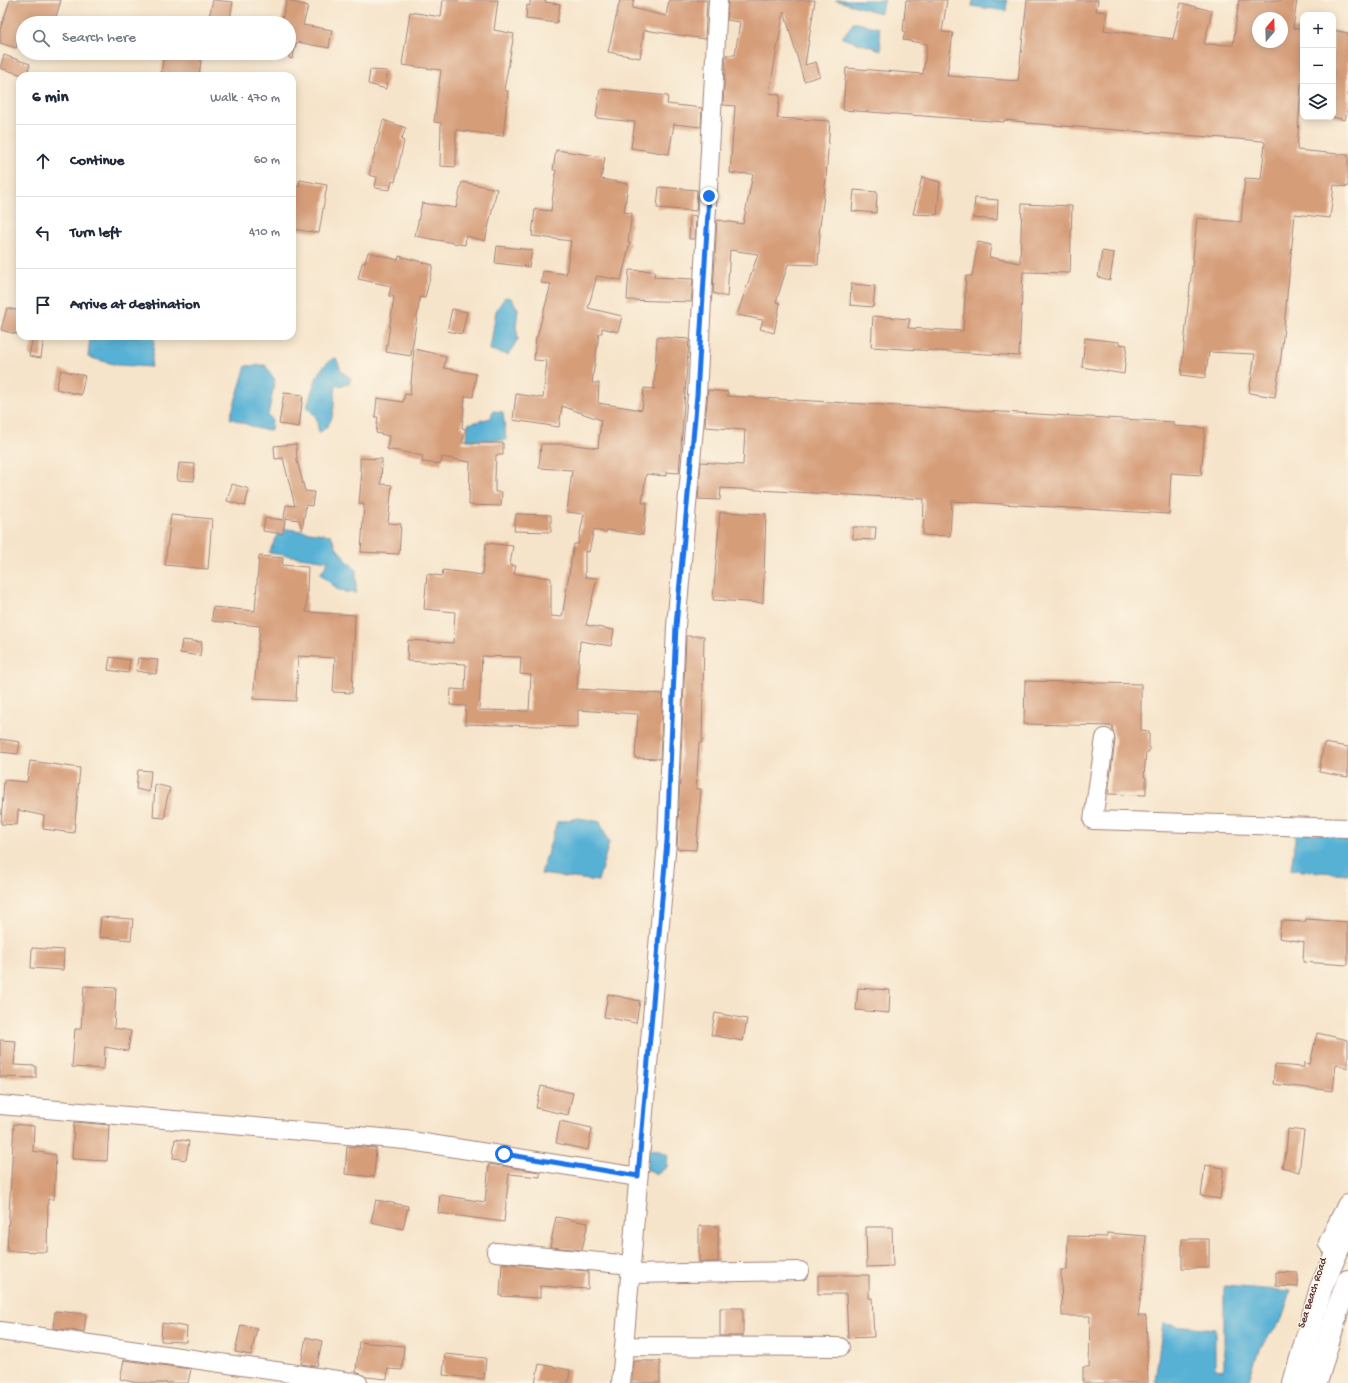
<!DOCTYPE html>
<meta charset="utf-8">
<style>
:root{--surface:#fff;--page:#f6f6f7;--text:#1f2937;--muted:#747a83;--line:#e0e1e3}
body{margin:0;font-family:"Gochi Hand",sans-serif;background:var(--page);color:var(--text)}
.controls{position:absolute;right:12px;top:12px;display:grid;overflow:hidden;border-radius:8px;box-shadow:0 2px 10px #0003}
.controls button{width:36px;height:36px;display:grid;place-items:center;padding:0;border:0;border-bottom:1px solid var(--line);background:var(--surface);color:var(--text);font:20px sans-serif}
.compass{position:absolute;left:1252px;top:12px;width:36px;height:36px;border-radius:50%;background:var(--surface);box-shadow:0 2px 10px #0003;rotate:19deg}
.stop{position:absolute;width:12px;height:12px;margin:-9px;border:3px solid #1a73e8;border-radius:50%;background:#fff}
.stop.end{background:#1a73e8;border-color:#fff;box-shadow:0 1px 4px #0008}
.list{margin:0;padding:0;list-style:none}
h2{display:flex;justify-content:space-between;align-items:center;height:52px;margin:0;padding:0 16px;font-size:17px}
h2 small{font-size:13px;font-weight:400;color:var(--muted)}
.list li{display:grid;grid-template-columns:26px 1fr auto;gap:12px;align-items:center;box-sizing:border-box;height:72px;padding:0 16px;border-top:1px solid var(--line)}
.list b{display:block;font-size:15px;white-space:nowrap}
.list em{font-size:13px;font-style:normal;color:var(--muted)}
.icon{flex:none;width:22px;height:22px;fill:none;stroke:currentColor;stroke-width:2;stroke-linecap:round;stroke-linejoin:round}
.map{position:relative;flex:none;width:1348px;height:1383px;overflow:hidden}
.search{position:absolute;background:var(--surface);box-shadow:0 2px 10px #0003;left:16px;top:16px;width:280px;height:44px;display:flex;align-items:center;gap:10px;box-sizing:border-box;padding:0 14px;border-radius:22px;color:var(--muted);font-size:15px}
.panel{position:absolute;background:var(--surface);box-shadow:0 2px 10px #0003;left:16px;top:72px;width:280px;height:268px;border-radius:12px}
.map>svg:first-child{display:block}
.water{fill:#57b1d5;stroke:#506880}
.building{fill:#d69d79;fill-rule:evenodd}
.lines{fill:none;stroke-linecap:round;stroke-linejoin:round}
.minor-casing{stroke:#a0827a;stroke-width:20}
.major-casing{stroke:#a0827a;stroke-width:24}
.highway-casing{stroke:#a0827a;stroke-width:24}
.minor{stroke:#fff;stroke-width:18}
.major{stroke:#fff;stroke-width:22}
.highway{stroke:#fff;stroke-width:22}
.route{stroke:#1a73e8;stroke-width:5}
.labels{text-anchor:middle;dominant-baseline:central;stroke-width:3;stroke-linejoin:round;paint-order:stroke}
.street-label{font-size:11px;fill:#4a1f2b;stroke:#fcf5e5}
</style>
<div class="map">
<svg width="1348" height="1383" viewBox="0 0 1348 1383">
<rect width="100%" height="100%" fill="#fcf5e5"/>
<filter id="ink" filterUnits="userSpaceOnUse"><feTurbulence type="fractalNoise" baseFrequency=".025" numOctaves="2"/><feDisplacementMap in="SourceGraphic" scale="8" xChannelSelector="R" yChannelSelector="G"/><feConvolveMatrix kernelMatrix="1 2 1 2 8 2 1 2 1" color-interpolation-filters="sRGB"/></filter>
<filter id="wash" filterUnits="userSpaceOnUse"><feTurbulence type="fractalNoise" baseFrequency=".012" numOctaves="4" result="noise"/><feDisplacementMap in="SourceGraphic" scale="16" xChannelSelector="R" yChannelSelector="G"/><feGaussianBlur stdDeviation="0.9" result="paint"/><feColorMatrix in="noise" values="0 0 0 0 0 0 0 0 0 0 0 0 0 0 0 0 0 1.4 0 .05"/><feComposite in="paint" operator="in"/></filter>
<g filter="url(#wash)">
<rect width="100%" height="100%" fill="#f6e4ca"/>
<!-- water -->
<path class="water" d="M835,0H885L880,13Z
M973,0H1007L1006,11L972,6Z
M854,22L879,28L881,50L842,38Z
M505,297L511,298L518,309L516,326L518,339L508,355L490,350L496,311Z
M90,336H155L151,367L117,365L88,357Z
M336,358L342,372L351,378L349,384L336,386C332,406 338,421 319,433L316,417L307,407C313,389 317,364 336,358Z
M265,365L275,380L268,415L272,419L271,430L259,429L230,418L246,366Z
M493,411L503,412L506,440H467L468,424L491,418Z
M280,528L331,535L337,549L356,570V593L339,591L320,574L329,561L269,553Z
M579,818L600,822L609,843L598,881L541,874L557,822Z
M1296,832L1348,836V874L1291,870Z
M648,1149L659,1150L668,1155L667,1167L656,1175L645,1168Z
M1224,1286L1291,1291L1282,1319L1259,1349L1248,1383H1156L1155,1380L1163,1324L1215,1329V1369L1224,1370Z"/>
<g id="blocks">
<!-- building -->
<path class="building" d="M10,0H61L55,20L40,16L38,23H23L16,48L0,43V30Z
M213,0L233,2L229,23H213L214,18L209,17Z
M287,0L308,6L303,25L332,30L329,48L297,42L292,59L289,58V23H281Z
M443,0H498L494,30L514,34L504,90L508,91L503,136L456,130V167L440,166L441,123L434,122L441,70L402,65L410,12L441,17Z
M530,0H545V2L560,4L557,23L526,19L527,5L530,6Z
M620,0H634L632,8L666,16L669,0H707L705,39L644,30L640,58L608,52Z
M728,0H815L805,65L816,62L820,76L804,81L784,11L769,93L780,95L777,118L830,121L826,179L819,234H820L818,265L788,264L776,302L780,303L774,333L760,329L763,320L737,315L758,254L730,250L727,297L713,293L717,220L743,224L753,174L730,173L735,106L723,105L726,55H735L740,22L727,20Z
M906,0H947L942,32L953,33L947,76L1018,81L1027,0H1098L1096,11L1107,12L1104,30L1173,39L1181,3L1212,11L1204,44L1233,45L1239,0H1297L1293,28L1303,30V84H1301L1297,150L1348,155V187L1334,185L1330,218L1295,214L1281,357L1275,397L1249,393L1255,354L1209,352L1205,378L1181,375L1197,218L1241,222L1245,178L1261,179L1265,143L1263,141L1025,123V122L1004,120V122L843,110L846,68L923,74L927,44L903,40L905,31H903ZM1258,18H1282V42H1258Z
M1333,30L1348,33V107L1345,120L1333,117Z
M164,53H202L199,76H161Z
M4,55L30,64L26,76L0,68Z
M370,70L387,71L386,89L368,84Z
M600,89L668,96L667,104L702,108L701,127L674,124L669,154L631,148L635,122L596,118Z
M383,120L406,128L401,140L404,141L395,182L392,181L390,190L375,188L377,177L369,175Z
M556,150L605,157L601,179L628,184L624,212L632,213L628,243H630L621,280L597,276L588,308L622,316L618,332L602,328V333H599L592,383H599L598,403L642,410L644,388L654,389L657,337L689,339L679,473L666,472V476L646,474L642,503H647L643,535L607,530L606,533L594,529L589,552L585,551V577L597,578L586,625L614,630L611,646L580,641L577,689L663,694L660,759L635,758L638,714L578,710V727L465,724L466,706L450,705L451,689L465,690L466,664L407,661L408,640L453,643L455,612L424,609L427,574L442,576L443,570L482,575L486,543L513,546L510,565L516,566L514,574L551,578V616L562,617L574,544H578L584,514L567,512L572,470L539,468L541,444H567L598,448L601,420L562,406L559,427L513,420L516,394L543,398L547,361L534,360L536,337H537L551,284L541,283L543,271L566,274L571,241L532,236L535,209L551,211L556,170H553ZM482,656L521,657L520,674L531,675L529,711L479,710Z
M922,177L940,182L937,215L913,214Z
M300,180L327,185L319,233L292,229V185L299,187Z
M462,182L497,189L485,241L466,236L465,245L415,236L422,203L456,208Z
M659,187L697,190L696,211L657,208Z
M854,190L877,192L876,213L852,211Z
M975,198L998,200L997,220L973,218Z
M1022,204L1072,206L1070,273L1023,272L1019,356L871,347L873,316L910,319L908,328L963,331L966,276H972L978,242L991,245L989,257L1020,263Z
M690,215L696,216L695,239H689Z
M497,246L532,250L529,267L495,263Z
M1102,251L1114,253L1110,280L1098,277Z
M368,252L398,260L399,256L433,265L425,298L420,297L411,356L386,352L394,297L389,296L391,286L358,279L362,263H365Z
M629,270L655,271L654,277L693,279L691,302L627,300Z
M851,284L875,286L873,307L850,305Z
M7,308L20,311V335L1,330Z
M452,309L467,312L462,334L447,331Z
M33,336H44L41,358L29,356Z
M1085,338L1119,342V344L1127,345L1124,374L1082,367Z
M414,349L446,356L444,368L476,374L473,397L465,396L462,428L466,429L462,443H503V455H496L495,478V492H502L501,506L469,505L470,462L442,457L441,464L422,462L423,456L387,449L389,436L376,433L378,417H375L377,398L403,402L405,394L410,395Z
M61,370L85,376L81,395L56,389Z
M708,390L728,392L727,396L1174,422V426L1205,428L1201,475L1171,473L1169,514L952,501L950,536L923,535L924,499L721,488L720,500L698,499L701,462L743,465L745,430L705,427Z
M284,393L303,395L299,427L279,424Z
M296,444L297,461L305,491L314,492L312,506L306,505L302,530L299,520L284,518L286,505L295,506L283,458L275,459L274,446Z
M360,458L382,459L381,484L392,485L388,523L401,524L399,554L361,552L364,504H359L362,471H360Z
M179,463L195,464L194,481L177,480Z
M232,484L249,489L245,506L227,501Z
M720,512L766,514L763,603L713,600Z
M516,514L551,515V532L514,531Z
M171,515L212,519L208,569L165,565Z
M265,518L285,520L283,534L263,531Z
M853,527H876L875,540L853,539Z
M259,556L283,558L282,565L308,567L306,612L355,615L352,693L333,692L335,658L298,656L296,701L253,699L260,626L212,621L213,607L255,611Z
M686,636H704L702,743H699L696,789H701L696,850L677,849Z
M182,640L202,642L200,656L180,653Z
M110,657L130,660L128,673L108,670Z
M138,658L158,660L156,674L136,671Z
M1025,681L1141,684V730L1149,731V752H1146L1144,777H1146V795L1108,794L1115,740L1112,726L1024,724Z
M0,739L20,742L18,754L0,752Z
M1324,743L1348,747V777L1319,772Z
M30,761L80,768L74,833L43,829L44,816L18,810L17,825L1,824L4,780L27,782Z
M138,770L151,771L149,792L136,789Z
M155,784L170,788L166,803L165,818L153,817Z
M101,917L133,919L131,940L99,937Z
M1306,919L1348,922V965L1303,962L1304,942L1279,938L1281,921L1305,922Z
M32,948L64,950L63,970L31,968Z
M84,986L116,988L114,1028L131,1031L128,1051L105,1047L104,1069L72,1067L75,1029H81Z
M858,988L890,990L889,1013L856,1010Z
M608,994L640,1001L636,1023L604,1017Z
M715,1013L747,1019L743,1041L711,1035Z
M1317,1033L1348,1040V1068L1336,1064L1333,1091L1273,1084L1275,1065L1304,1067V1063L1310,1064Z
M0,1040L16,1041L14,1065L36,1066V1078L0,1077Z
M541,1086L573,1093L568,1115L536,1108Z
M560,1121L592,1128L588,1150L556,1143Z
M74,1122L109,1125L107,1161L72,1159Z
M14,1124L34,1126L33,1151L56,1155L54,1199H48L47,1252L7,1251Z
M1288,1129L1304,1131L1299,1172L1282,1167L1286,1152Z
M175,1139L189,1141L186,1160L173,1158Z
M347,1146L376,1148L374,1177L345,1174Z
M489,1164L540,1172V1177L509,1174L504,1222L438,1213L440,1195L485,1202Z
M1205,1165L1224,1168L1220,1199L1201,1196Z
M376,1200L408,1206L403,1229L371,1222Z
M556,1217L588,1223L582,1250L550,1247Z
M699,1226H718V1262H699Z
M866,1227H892L893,1266L867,1267Z
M1107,1233L1146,1236L1145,1266L1138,1316H1146L1148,1383H1083V1367H1089L1090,1316H1062L1061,1270H1067L1068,1236L1107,1237Z
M1182,1239H1209V1268H1182Z
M502,1263L588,1271V1289L540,1286V1298L500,1296Z
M1276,1272L1298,1273V1287L1276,1286Z
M818,1275H869V1298H872L874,1337L848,1338L846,1294H818Z
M720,1308H743V1336H720Z
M55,1311L86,1314L84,1332L53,1328Z
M162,1323L187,1327L186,1342L161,1341Z
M241,1325L257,1328L251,1355L235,1352Z
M306,1337L322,1341L317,1366L301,1364Z
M359,1342L404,1346L402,1370L388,1369L387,1379L366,1377L356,1372Z
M445,1354L486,1358L484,1379L443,1375Z
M124,1360L191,1369L188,1383H137L120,1379Z
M633,1361H660V1383H632Z
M539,1364L570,1370L568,1383H535Z"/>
</g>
</g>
<g filter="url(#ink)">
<use href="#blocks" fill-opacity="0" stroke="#a0827a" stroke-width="1"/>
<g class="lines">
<defs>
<path id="minor" d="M1105,738L1093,820L1348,828
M0,1105L405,1140L638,1177
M496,1252L631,1265
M630,1274L800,1271
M0,1331L358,1383
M624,1346L840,1347
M621,1383L667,841L676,626L697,395L718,0"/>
<path id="major" d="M1330,1243L1348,1206
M1316,1383L1339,1305L1348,1281"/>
<path id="highway" d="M1294,1383L1321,1288L1348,1226"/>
</defs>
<!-- minor casing -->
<use href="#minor" class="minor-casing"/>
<!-- major casing -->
<use href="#major" class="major-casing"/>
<!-- highway casing -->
<use href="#highway" class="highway-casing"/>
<!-- minor -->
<use href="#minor" class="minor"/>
<!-- major -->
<use href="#major" class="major"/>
<!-- highway -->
<use href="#highway" class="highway"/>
</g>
</g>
<g class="lines" filter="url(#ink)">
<!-- route -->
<path class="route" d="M504,1154L638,1176L667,841L676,626L697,395L709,196"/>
</g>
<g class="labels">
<!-- street labels -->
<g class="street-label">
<text transform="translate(1313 1293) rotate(-72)">Sea Beach Road</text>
</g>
</g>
</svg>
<div class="controls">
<button>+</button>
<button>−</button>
<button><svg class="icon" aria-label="layers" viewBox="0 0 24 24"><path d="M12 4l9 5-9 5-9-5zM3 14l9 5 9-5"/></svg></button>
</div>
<svg class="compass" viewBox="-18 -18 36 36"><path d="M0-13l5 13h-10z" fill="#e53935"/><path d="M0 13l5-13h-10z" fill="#747a83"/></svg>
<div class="stop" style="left:504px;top:1154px"></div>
<div class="stop end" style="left:709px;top:196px"></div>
<div class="search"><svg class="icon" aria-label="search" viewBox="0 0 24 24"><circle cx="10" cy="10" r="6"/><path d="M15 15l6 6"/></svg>Search here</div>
<section class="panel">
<h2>6 min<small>Walk · 470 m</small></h2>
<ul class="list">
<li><svg class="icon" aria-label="ahead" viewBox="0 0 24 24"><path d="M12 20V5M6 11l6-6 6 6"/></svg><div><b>Continue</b></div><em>60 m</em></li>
<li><svg class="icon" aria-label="left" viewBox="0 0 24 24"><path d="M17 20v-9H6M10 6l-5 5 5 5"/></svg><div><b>Turn left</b></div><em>410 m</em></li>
<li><svg class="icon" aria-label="arrive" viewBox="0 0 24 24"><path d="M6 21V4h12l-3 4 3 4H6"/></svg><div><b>Arrive at destination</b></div></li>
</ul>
</section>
</div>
